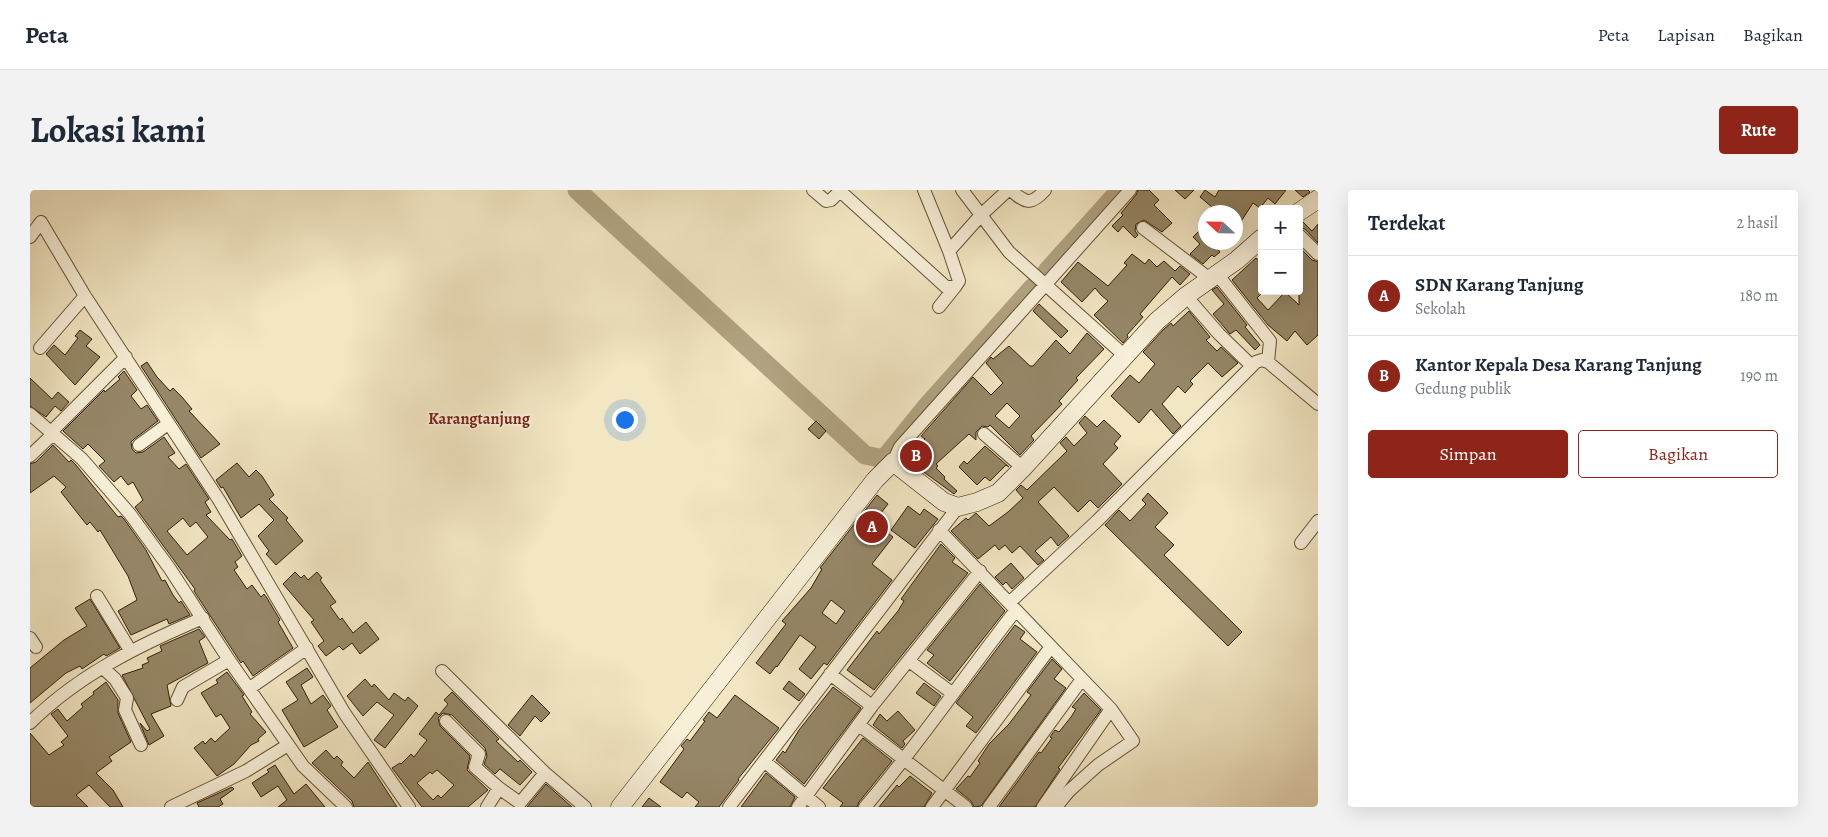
<!DOCTYPE html>
<html lang="id">
<meta charset="utf-8">
<style>
:root{--surface:#fff;--page:#f2f2f3;--text:#1f2937;--muted:#747a83;--line:#e0e1e3;--accent:#8f2418}
body{margin:0;font-family:Alegreya,serif;background:var(--page);color:var(--text)}
.controls{position:absolute;right:15px;top:15px;display:grid;overflow:hidden;border-radius:5px;box-shadow:0 5px 20px #0002}
.controls button{width:45px;height:45px;display:grid;place-items:center;padding:0;border:0;border-bottom:1px solid var(--line);background:var(--surface);color:var(--text);font:25px sans-serif}
.compass{position:absolute;left:1168px;top:15px;width:45px;height:45px;border-radius:50%;background:var(--surface);box-shadow:0 5px 20px #0002;rotate:292deg}
.you{position:absolute;left:594px;top:229px;width:18px;height:18px;margin:-12px;border:4px solid #fff;border-radius:50%;background:#1a73e8;box-shadow:0 0 0 8px #1a73e833}
.badge{display:grid;place-items:center;width:32px;height:32px;border-radius:50%;background:var(--accent);color:#fff;font-size:16px;font-weight:700}
.pin{position:absolute;translate:-50% -50%;border:2px solid #fff;box-shadow:0 1px 5px #0006}
.list{margin:0;padding:0;list-style:none}
h2{display:flex;justify-content:space-between;align-items:center;height:65px;margin:0;padding:0 20px;font-size:21px}
h2 small{font-size:16px;font-weight:400;color:var(--muted)}
.list li{display:grid;grid-template-columns:32px 1fr auto;gap:15px;align-items:center;box-sizing:border-box;height:80px;padding:0 20px;border-top:1px solid var(--line)}
.list b{display:block;font-size:19px;white-space:nowrap}
.list p{margin:0;font-size:16px;white-space:nowrap;color:var(--muted)}
.list em{font-size:16px;font-style:normal;color:var(--muted)}
.actions{display:flex;gap:10px;padding:15px 20px}
.actions a{flex:1;padding:11px 0;border:1px solid var(--accent);border-radius:5px;text-align:center;font-size:18px;color:var(--accent)}
.actions .main{background:var(--accent);color:#fff}
.map{position:relative;flex:none;width:1288px;height:617px;overflow:hidden;border-radius:5px}
header{display:flex;align-items:center;gap:30px;box-sizing:border-box;height:70px;padding:0 25px;background:var(--surface);border-bottom:1px solid var(--line)}
header strong{font-size:24px}
nav{display:flex;gap:28px;margin-inline-start:auto;font-size:18px}
.intro{display:flex;align-items:center;justify-content:space-between;box-sizing:border-box;height:120px;padding:0 30px}
h1{margin:0;font-size:35px}
.button{padding:12px 22px;border-radius:5px;background:var(--accent);color:#fff;font-size:18px;font-weight:700}
main{display:flex;gap:30px;padding:0 30px}
aside{flex:1;background:var(--surface);border-radius:5px;box-shadow:0 5px 20px #0002}
.map>svg:first-child{display:block}
.lines{fill:none;stroke-linecap:round;stroke-linejoin:round}
.river{stroke:#b1a382;stroke-width:19}
.building{fill:#968768;stroke:#332105;fill-rule:evenodd}
.street-casing{stroke:#635234;stroke-width:14}
.secondary-casing{stroke:#332105;stroke-width:19}
.street{stroke:#f7efd8;stroke-width:12}
.secondary{stroke:#f7efd8;stroke-width:18}
.labels{text-anchor:middle;dominant-baseline:central;stroke-width:4;stroke-linejoin:round;paint-order:stroke}
.quarter-label{font-size:16px;font-weight:bold;fill:#7a1f14;stroke:#f7efd8}
</style>
<header>
<strong>Peta</strong>
<nav><a>Peta</a><a>Lapisan</a><a>Bagikan</a></nav>
</header>
<div class="intro"><h1>Lokasi kami</h1><a class="button">Rute</a></div>
<main>
<div class="map">
<svg width="1288" height="617" viewBox="0 0 1288 617">
<rect width="100%" height="100%" fill="#f2e6c3"/>
<filter id="stains"><feTurbulence type="fractalNoise" baseFrequency=".004" numOctaves="4"/><feColorMatrix values="0 0 0 0 .2 0 0 0 0 .09 0 0 0 0 .02 0 0 0 .5 -.17"/></filter>
<radialGradient id="worn" r=".72"><stop offset=".6" stop-color="#630" stop-opacity="0"/><stop offset="1" stop-color="#630" stop-opacity=".3"/></radialGradient>
<g class="lines">
<!-- river -->
<path class="river" d="M547,0L835,265L854,269L896,217L1003,97
M1017,81L1090,0"/>
</g>
<!-- building -->
<path class="building" d="M1108,0H1119L1129,10L1124,15L1142,33L1132,42L1114,30L1106,34L1105,41L1108,45L1105,48L1093,36L1088,42L1082,36L1093,25L1091,23L1106,5Z
M1145,0H1164L1155,9Z
M1175,0L1185,7L1189,0H1256L1245,14L1238,8L1230,18L1223,13L1206,39V22H1178L1182,17L1170,7Z
M1265,0H1278L1280,2L1273,7Z
M1273,32L1282,41L1288,34V53L1275,39L1269,37V33Z
M1176,34V52H1188L1185,56L1190,62L1184,67L1182,65L1173,74L1160,64L1170,54L1163,47Z
M1269,57L1282,70L1288,72V145L1277,155L1265,141L1257,151L1238,135L1202,90L1226,68L1232,73V103L1227,108L1238,120L1255,102L1269,115Z
M1102,64L1115,74L1119,69L1127,77L1134,71L1145,81L1150,76L1160,84L1150,95L1142,87L1110,124L1113,127L1097,145L1098,147L1093,153L1064,125L1078,111L1071,105L1065,98L1052,112L1031,92L1048,72L1078,96L1097,75L1094,73Z
M1187,97L1217,135L1215,137L1230,155L1225,160L1206,140L1200,144L1183,124L1194,114L1182,100Z
M1009,114L1038,141L1031,148L1003,121Z
M1159,121L1180,147L1176,150L1187,161L1191,157L1208,173L1192,187L1178,173L1160,191L1163,194L1155,203L1148,196L1132,214L1151,236L1143,244L1121,219L1109,233L1081,206L1100,185L1109,193L1125,174L1113,162L1134,139L1141,133L1143,136Z
M50,140L62,149L56,156L70,167L45,195L16,164L24,155L35,165L48,148L45,146Z
M1057,143L1074,159L1046,188L1048,190L1029,211L1032,214L1001,246L1004,250L990,265L960,235L958,237L952,236L946,242V250L939,244L906,274L908,276L906,278L915,287L914,289L927,301L924,304L891,280L894,277L881,263L895,249L891,246L943,187L961,205L973,193L956,173L961,167L963,169L979,156L1000,176H1003L1026,150L1040,164ZM977,213L990,226L979,238L965,226Z
M117,172L127,187L140,201L143,198L152,207L162,219L159,221L190,254L171,268L111,176Z
M94,181L107,200L101,206L111,219L117,215L128,231L104,249L101,252L102,259L106,263L113,262L134,247L145,263L138,267L149,279L156,274L179,309L175,312L181,322L176,325L200,350L202,349L212,366L205,372L208,377L204,380L217,399L222,395L231,407L234,404L237,408L250,430L248,432L263,458L223,486L213,471L211,473L164,401L165,399L105,317L113,310L103,292L98,295L91,286L84,292L69,276L75,271L58,254L53,259L33,241L74,200L75,202L90,189L88,187ZM153,328L160,337L166,332L178,347L157,365L137,341Z
M0,188L22,209L28,202L39,212L31,221L25,216L16,227L0,216Z
M1055,226L1067,237L1074,230L1091,246L1084,254L1088,258L1073,274L1092,294L1068,318L1060,310L1048,322L1024,297L1008,312L1039,346L1028,356L1021,347L1005,361L1014,370L1008,375L990,356L982,363L975,355L969,360L965,355L948,369L921,341L936,328L938,330L946,323L959,336L978,322L993,308L986,300L991,295L997,300L1037,261L1030,253L1036,247L1044,256L1057,243L1049,233Z
M786,231L796,241L789,249L778,239Z
M23,255L39,272L41,270L46,275L88,327L91,326L94,329L116,360L132,391L135,390L143,405L149,413L151,411L160,425L139,434L137,429L101,445L88,421L107,410L98,386L70,340L68,342L60,332L57,335L49,325L31,302L36,297L24,286L0,303V274L6,272Z
M955,256L979,277L976,275L960,291L955,287L947,295L929,277L934,271L937,274Z
M207,273L219,287L226,280L232,286L244,305L239,309L258,328L256,330L273,351L246,375L236,364L239,361L228,346L244,330L229,314L211,328L193,297L191,298L186,290Z
M1118,303L1138,323L1125,337L1144,355L1134,365L1212,442L1198,456L1075,335L1089,320L1100,331L1116,314L1112,310Z
M847,305L858,314L844,332L863,347L842,374L862,390L797,475L794,473L781,489L769,479L786,457L770,445L747,477L746,476L740,484L726,473L756,434L752,431L781,398L792,379L790,378ZM801,410L815,421L806,434L792,423Z
M878,316L890,325L894,319L908,329L885,358L861,340Z
M911,354L925,368L922,372L938,383L844,500L817,480L847,441L849,444L868,421L874,411L871,409Z
M981,373L994,388L982,399L976,392L973,395L965,387Z
M265,382L271,388L274,385L278,390L287,382L292,388L290,390L306,412L300,416L310,430L312,428L323,443L336,432L349,449L330,464L322,453L313,460L309,456L296,466L288,456L294,451L281,432L284,430L253,394Z
M950,394L975,421L920,491L897,473L904,465L897,460Z
M60,409L90,458L76,466L74,464L52,479L50,476L36,483L0,513V478L34,450L57,436L45,418Z
M985,435L995,442L990,449L1007,462L946,543L936,536L943,527L926,513Z
M169,439L175,447L169,451L178,473L137,495L141,516L121,524L134,546L119,555L110,533L117,541L120,539L92,485L113,478L112,475L119,472L117,468L132,461L130,456Z
M1022,469L1032,479L1024,489L1036,498L951,616L944,617L941,611L926,599L938,586L940,587L950,573L948,571L959,554L979,534L1001,505L997,502Z
M277,478L283,487L271,495L281,514L293,505L301,516L297,520L308,537L274,557L252,520L268,510L256,492Z
M197,482L214,505L212,506L222,522L220,524L236,542L228,549L229,551L221,555L204,574L187,586L164,558L173,551L175,554L181,548L185,552L200,538L191,524L186,527L171,503L188,493L186,490Z
M335,489L342,497L344,494L359,510L364,503L375,511L378,507L388,516L355,558L344,550L364,525L347,512L333,526L317,506Z
M759,491L775,504L769,511L753,499Z
M76,492L88,510V523L101,552L79,567L82,571L66,583L83,600L93,617H80L59,595L46,605L58,617H0V543L19,565L34,555L31,552L38,546L21,524L28,519L37,531L53,517L51,514L64,504L63,502Z
M894,493L911,506L904,516L886,503Z
M803,497L831,518L774,594L746,570L753,561L755,563L769,540Z
M422,502L469,549L466,551L488,572L490,570L502,582L490,595L470,579L465,584L454,574L457,566L455,558L422,525L413,523L408,528L410,536L440,566L437,580L458,600L438,617H392L362,578L370,573L371,574L381,564L384,567L397,550L389,544L406,522L409,525L418,514L414,510ZM407,580L424,595L411,608L408,605L403,610L387,593L400,582L402,584Z
M1054,503L1071,520L1028,578L1030,579L1005,617H969L1009,562L1011,563L1022,548L1020,547L1025,540L1029,542L1041,527L1046,519L1042,517Z
M502,505L520,523L511,532L505,526L490,546L478,535Z
M705,505L749,538L708,589L709,590L689,617H665L669,612L657,602L652,608L630,592L654,559L651,556L657,549L660,551L675,531L673,530L679,522L687,528Z
M868,521L885,540L873,551L875,554L872,558L843,535L850,524L857,531Z
M833,548L862,571L829,612L827,617H810L813,613L793,598Z
M296,560L304,569L307,566L313,572L311,575L324,588L338,572L367,617H324L322,611L282,573Z
M245,575L264,604L276,594L295,617H248L257,610L248,596L231,607L222,593L239,582L237,580Z
M736,583L765,607L760,617H711Z
M880,586L902,603L894,617H849L867,595L869,597Z
M516,594L542,617H497Z
M202,597L204,599L190,609L193,614L188,617H169L167,613Z
M619,608L631,617H612Z"/>
<g class="lines">
<defs>
<path id="street" d="M783,0L796,11L801,10L811,0
M894,0L919,61L951,25L978,0
M932,0L979,62L1095,166
M981,0C995,13 1001,16 1015,0
M810,1L916,97H925L929,91L919,61
M1113,38L1180,89
M1269,45L1288,64
M0,47L11,32L55,106L189,310L315,524L379,617
M1187,84L1240,151L1238,172
M1156,106L1189,144L1222,176
M909,117L925,97
M10,158L55,106
M0,224L52,269L100,324L140,379L199,470L273,576L316,617
M21,242L96,167
M954,244L993,278
M109,255L138,234
M0,266L23,244
M863,272L870,257L1100,0
M909,340L1081,519L1013,617
M1271,353L1288,331
M67,406L100,460
M979,413L1067,331L1226,172L1232,170L1238,172L1288,214
M0,448L6,457
M879,471L922,503
M73,478L85,489L97,508L95,520L111,555
M412,481L515,583L555,617
M800,484L842,516
M220,498L277,458
M147,510L153,497L199,470
M416,531L449,564L445,577L469,598
M0,533C48,485 111,454 173,428
M829,535L936,617
M734,571L789,617
M141,617L216,581L258,555
M457,617L469,598L490,613L515,583
M699,617L928,317
M768,617L842,516L950,381
M835,617C889,554 935,485 986,420
M902,617L1020,458
M959,617L1052,489
M1026,617L1039,601L1068,575L1103,551L1081,519"/>
<path id="secondary" d="M1269,22L1288,9
M590,617L845,290L863,272L914,312L928,317L947,312L968,303L993,278L1127,131L1156,106L1207,70L1232,48"/>
</defs>
<!-- street casing -->
<use href="#street" class="street-casing"/>
<!-- secondary casing -->
<use href="#secondary" class="secondary-casing"/>
<!-- street -->
<use href="#street" class="street"/>
<!-- secondary -->
<use href="#secondary" class="secondary"/>
</g>
<g class="labels">
<!-- quarter labels -->
<g class="quarter-label">
<text x="449" y="229">Karangtanjung</text>
</g>
</g>
<rect width="100%" height="100%" filter="url(#stains)"/>
<rect width="100%" height="100%" fill="url(#worn)"/>
</svg>
<div class="controls">
<button>+</button>
<button>−</button>
</div>
<svg class="compass" viewBox="-18 -18 36 36"><path d="M0-13l5 13h-10z" fill="#e53935"/><path d="M0 13l5-13h-10z" fill="#747a83"/></svg>
<div class="you"></div>
<div class="pin badge" style="left:842px;top:337px">A</div>
<div class="pin badge" style="left:886px;top:266px">B</div>
</div>
<aside>
<h2>Terdekat<small>2 hasil</small></h2>
<ul class="list">
<li><span class="badge">A</span><div><b>SDN Karang Tanjung</b><p>Sekolah</p></div><em>180 m</em></li>
<li><span class="badge">B</span><div><b>Kantor Kepala Desa Karang Tanjung</b><p>Gedung publik</p></div><em>190 m</em></li>
</ul>
<div class="actions"><a class="main">Simpan</a><a>Bagikan</a></div>
</aside>
</main>
